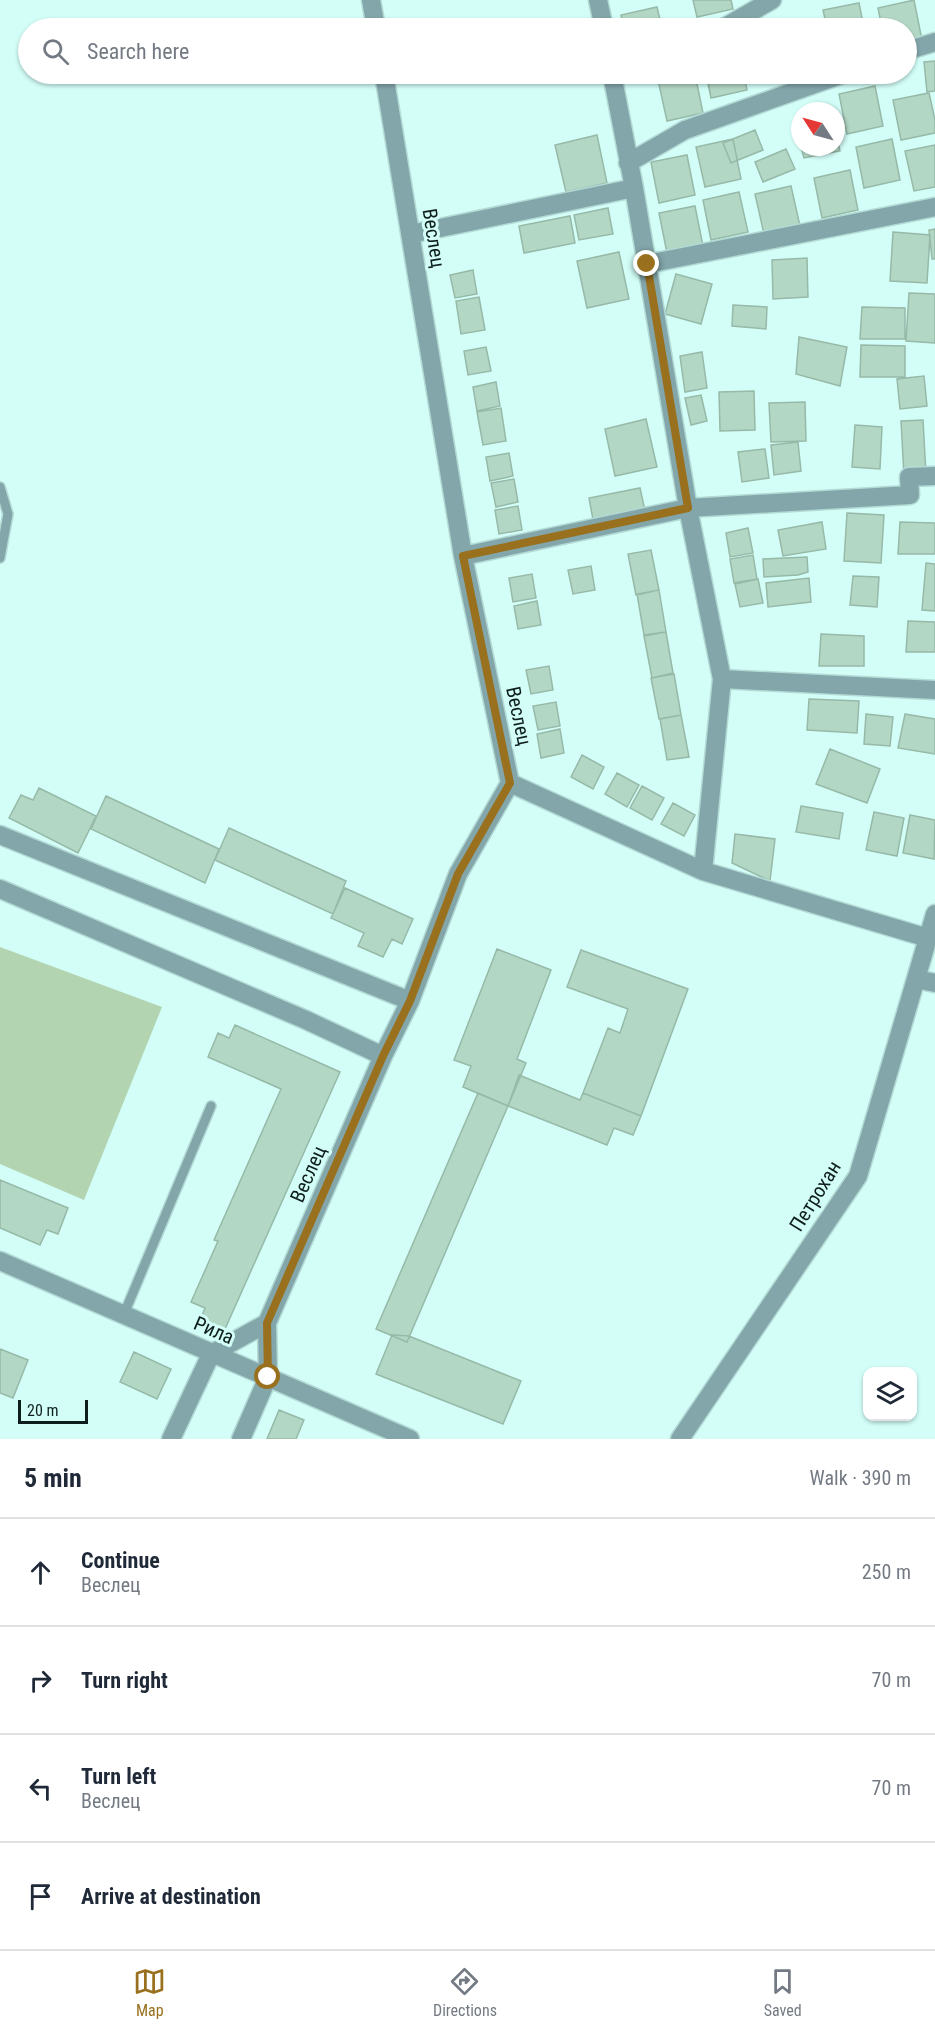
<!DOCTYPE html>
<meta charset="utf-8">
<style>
:root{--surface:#fff;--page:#f2f2f3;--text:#1f2937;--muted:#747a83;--line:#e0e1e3;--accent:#99701d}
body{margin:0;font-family:"Roboto Condensed",sans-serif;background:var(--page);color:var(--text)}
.controls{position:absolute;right:18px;bottom:18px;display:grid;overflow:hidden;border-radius:12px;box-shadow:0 2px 4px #0004}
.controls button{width:54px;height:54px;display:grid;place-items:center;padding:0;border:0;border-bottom:2px solid var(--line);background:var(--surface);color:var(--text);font:30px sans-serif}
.compass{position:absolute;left:791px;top:102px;width:54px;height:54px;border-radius:50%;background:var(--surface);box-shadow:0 2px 4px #0004;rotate:306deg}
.scale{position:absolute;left:18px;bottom:15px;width:70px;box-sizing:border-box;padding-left:6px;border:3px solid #0e1e1c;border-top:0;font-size:16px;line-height:21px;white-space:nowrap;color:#0e1e1c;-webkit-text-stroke:4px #d3fef8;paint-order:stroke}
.stop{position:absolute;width:18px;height:18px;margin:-14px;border:4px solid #99701d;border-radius:50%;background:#fff}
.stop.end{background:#99701d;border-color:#fff;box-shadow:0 2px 6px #0008}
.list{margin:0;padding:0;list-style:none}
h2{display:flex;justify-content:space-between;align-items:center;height:78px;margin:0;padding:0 24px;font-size:26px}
h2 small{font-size:20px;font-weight:400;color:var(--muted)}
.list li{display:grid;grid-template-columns:39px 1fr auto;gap:18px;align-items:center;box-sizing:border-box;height:108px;padding:0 24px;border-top:2px solid var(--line)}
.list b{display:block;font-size:22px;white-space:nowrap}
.list p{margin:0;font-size:20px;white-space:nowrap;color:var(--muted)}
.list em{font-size:20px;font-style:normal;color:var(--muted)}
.icon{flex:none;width:33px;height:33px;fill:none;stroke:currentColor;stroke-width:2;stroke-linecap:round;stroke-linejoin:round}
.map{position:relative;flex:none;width:935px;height:1439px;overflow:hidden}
.search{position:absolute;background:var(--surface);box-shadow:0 2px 4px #0004;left:18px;right:18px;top:18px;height:66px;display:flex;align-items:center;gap:15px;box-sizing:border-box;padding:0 21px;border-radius:33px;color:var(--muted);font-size:22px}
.sheet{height:510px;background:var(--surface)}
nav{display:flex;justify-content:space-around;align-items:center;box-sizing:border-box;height:84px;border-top:2px solid var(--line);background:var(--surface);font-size:16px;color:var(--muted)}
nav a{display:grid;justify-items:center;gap:3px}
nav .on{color:var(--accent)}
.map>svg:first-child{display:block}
.green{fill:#b3d4b1}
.building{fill:#b3d7c5;stroke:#96b9a8;stroke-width:1.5}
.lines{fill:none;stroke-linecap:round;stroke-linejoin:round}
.lane-casing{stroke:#b3dad5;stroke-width:12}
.street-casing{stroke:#b3dad5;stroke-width:21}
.lane{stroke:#83a6ab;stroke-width:9}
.street{stroke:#83a6ab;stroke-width:18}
.route{stroke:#99701d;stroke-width:8}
.labels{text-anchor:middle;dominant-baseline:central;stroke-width:6;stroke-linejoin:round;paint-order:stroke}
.street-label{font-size:20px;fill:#0e1e1c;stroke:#d3fef8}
</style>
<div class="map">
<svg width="935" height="1439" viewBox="0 0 935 1439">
<rect width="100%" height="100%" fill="#d3fef8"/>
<!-- green -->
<path class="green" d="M0,947L162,1007L84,1200L0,1164Z"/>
<!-- building -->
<path class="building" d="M693,0H731L733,9L697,17Z
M914,0L922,40L906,44V28H882L878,8Z
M859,3L864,28H827L823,10Z
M657,7L662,28H624L621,15Z
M935,61V91L927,92L924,62Z
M695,74L703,113L667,121L658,80Z
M706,74H744L747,90L711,98Z
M707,74H744L747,90L711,98Z
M763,74H800L764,82Z
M875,86L883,126L847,134L839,94Z
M929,93L935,120V133L901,140L893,100Z
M755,130L763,150L731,163L723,143Z
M836,133L840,151L804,158L801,147H836Z
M597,135L607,183L566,192L555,145Z
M733,139L741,179L705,187L696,147Z
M892,139L900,180L864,188L856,147Z
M935,145V187L914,191L905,151Z
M786,149L795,169L763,182L755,162Z
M687,155L695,195L659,203L651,162Z
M850,170L858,210L822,218L814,178Z
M791,186L800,226L764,234L755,194Z
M739,192L748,232L711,240L703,200Z
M695,206L703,246L667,253L659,213Z
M608,208L613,234L579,240L574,215Z
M570,216L575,243L524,253L519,226Z
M935,229V259H932L929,230Z
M893,232L930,235L927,283L890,281Z
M619,252L629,299L587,308L577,261Z
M807,258L808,297L773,299L772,260Z
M473,270L477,294L455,298L450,275Z
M676,274L712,284L701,324L665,314Z
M909,293L935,294V343L906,341Z
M479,297L485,330L461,334L456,301Z
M733,305L767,307L766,329L732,326Z
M862,307L905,308V339H860Z
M799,337L847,347L840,386L796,374Z
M861,345L905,346V377H860Z
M486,347L491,371L468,375L464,351Z
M702,352L707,388L685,392L680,356Z
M924,376L927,406L900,409L897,379Z
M496,382L500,406L477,411L473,387Z
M754,391L755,430L720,431L719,392Z
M701,395L707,421L691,425L685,398Z
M805,402L806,441L771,442L769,403Z
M501,408L506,441L483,445L477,412Z
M646,419L657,467L615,476L605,429Z
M923,420L926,474L904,476L901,421Z
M855,425L882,427L880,469L852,467Z
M798,442L801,471L774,475L771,445Z
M765,449L769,478L742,482L738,452Z
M509,453L513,476L490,481L486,457Z
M514,479L518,502L496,507L491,483Z
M640,488L646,515L594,525L589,498Z
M518,506L522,530L499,534L495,510Z
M847,513L884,515L881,563L844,561Z
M822,522L826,549L783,556L778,530Z
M900,522L935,523V554H898Z
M748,528L753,553L730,557L726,533Z
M651,550L659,590L636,595L628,554Z
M753,555L757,579L734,583L730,559Z
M807,557L808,572L798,575L764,577L763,559Z
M926,563L935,564V611L922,610Z
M591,566L595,590L573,594L568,570Z
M532,574L536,598L513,602L509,578Z
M853,576L879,577L877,607L850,605Z
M809,578L811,602L768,607L766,583Z
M758,579L763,603L740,607L735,584Z
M659,590L666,632L644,635L637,594Z
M537,601L541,625L518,629L514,606Z
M908,621L935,622V652H906Z
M666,632L673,673L652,678L644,636Z
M821,634L864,636V666H819Z
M549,666L553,690L531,694L526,670Z
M674,674L681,715L659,719L651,678Z
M809,699L859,701L857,733L807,730Z
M556,702L560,726L538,730L533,706Z
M866,714L893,717L890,746L864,744Z
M905,714L935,719V754L898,748Z
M681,715L689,757L667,760L660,719Z
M560,729L564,753L541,758L537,734Z
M830,749L880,769L867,803L816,784Z
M582,755L604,767L593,789L571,777Z
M617,773L639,785L627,807L605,794Z
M642,786L664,798L652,820L630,808Z
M39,788L96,816L78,853L9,818L21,795L33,800Z
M106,796L219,849L205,883L91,829Z
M673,803L695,815L684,836L661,824Z
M801,806L843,813L839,839L796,832Z
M874,812L904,818L897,856L866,850Z
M910,815L935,820L934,859L903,853Z
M229,828L346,881L333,914L215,860Z
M735,834L775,839L770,881L732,863Z
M345,888L413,919L402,944L392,939L383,957L358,946L364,933L331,918Z
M497,949L551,970L517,1059L526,1063L508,1106L463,1087L471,1066L454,1060Z
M581,950L688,989L641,1116L583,1093L608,1028L620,1033L628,1009L567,987Z
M235,1025L340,1072L225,1329L201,1318L205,1308L191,1302L218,1241L214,1240L281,1089L208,1057L218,1033L229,1038Z
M519,1075L580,1100L583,1093L641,1116L633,1135L614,1128L607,1145L508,1106Z
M478,1093L508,1106L407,1342L376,1329Z
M0,1180L68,1208L58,1234L47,1230L40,1245L0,1228Z
M392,1335L409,1336L521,1381L503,1424L376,1374Z
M0,1349L28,1360L13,1398L0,1393Z
M134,1352L171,1369L157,1399L120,1382Z
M279,1410L304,1420L296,1439H267Z"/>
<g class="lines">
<defs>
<path id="lane" d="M0,487L8,514L0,558
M124,1314L211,1106"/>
<path id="street" d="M371,0L376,28
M598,0L604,28
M723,28L772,0
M906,51L935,42
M612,74L634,188L688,508L722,679L703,871
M628,163L685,130L843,74
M411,234L634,188
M647,264L935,207
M463,556L688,508L910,495L909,477L935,476
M722,679L935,690
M510,783L703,871L928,938
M0,835L410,1001
M0,889L306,1020L383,1056
M916,979L935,983
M0,1261L410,1439
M171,1439L211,1354L267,1323
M241,1439L268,1377L267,1323L383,1056L410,1001L458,874L510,783L463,556L384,74
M680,1439L858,1176L935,914"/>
</defs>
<!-- lane casing -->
<use href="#lane" class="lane-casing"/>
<!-- street casing -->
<use href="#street" class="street-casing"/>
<!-- lane -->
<use href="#lane" class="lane"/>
<!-- street -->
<use href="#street" class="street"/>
</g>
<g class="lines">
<!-- route -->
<path class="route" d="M268,1377L267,1323L383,1056L410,1001L458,874L510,783L463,556L688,508L647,264"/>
</g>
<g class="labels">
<!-- street labels -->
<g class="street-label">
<text transform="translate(434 238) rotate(81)">Веслец</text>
<text transform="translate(519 716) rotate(78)">Веслец</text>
<text transform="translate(308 1174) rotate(-66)">Веслец</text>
<text transform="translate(815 1196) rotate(-58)">Петрохан</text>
<text transform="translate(214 1330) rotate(23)">Рила</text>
</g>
</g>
</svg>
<div class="controls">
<button><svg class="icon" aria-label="layers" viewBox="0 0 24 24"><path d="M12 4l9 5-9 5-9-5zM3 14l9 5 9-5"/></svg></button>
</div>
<svg class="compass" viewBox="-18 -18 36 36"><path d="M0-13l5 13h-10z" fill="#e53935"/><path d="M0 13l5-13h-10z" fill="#747a83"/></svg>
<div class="scale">20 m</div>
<div class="stop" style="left:268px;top:1377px"></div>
<div class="stop end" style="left:647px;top:264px"></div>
<div class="search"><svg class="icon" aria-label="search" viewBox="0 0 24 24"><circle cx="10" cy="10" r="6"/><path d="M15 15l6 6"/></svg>Search here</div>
</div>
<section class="sheet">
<h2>5 min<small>Walk · 390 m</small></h2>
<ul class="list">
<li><svg class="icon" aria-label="ahead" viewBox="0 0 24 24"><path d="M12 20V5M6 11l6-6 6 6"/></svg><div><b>Continue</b><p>Веслец</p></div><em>250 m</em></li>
<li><svg class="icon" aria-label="right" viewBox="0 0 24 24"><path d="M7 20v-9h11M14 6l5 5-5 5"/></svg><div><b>Turn right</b></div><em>70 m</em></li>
<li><svg class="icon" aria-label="left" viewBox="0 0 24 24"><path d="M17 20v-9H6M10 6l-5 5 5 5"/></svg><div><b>Turn left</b><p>Веслец</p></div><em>70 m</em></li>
<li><svg class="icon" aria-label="arrive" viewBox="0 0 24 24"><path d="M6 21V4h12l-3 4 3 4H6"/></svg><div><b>Arrive at destination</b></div></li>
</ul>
</section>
<nav>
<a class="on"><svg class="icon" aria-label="map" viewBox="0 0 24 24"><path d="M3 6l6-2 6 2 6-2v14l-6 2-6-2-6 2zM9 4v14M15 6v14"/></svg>Map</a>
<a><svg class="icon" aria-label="directions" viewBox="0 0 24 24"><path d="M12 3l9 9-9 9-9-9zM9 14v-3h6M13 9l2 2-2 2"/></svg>Directions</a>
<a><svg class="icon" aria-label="saved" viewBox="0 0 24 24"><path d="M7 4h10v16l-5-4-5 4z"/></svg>Saved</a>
</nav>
